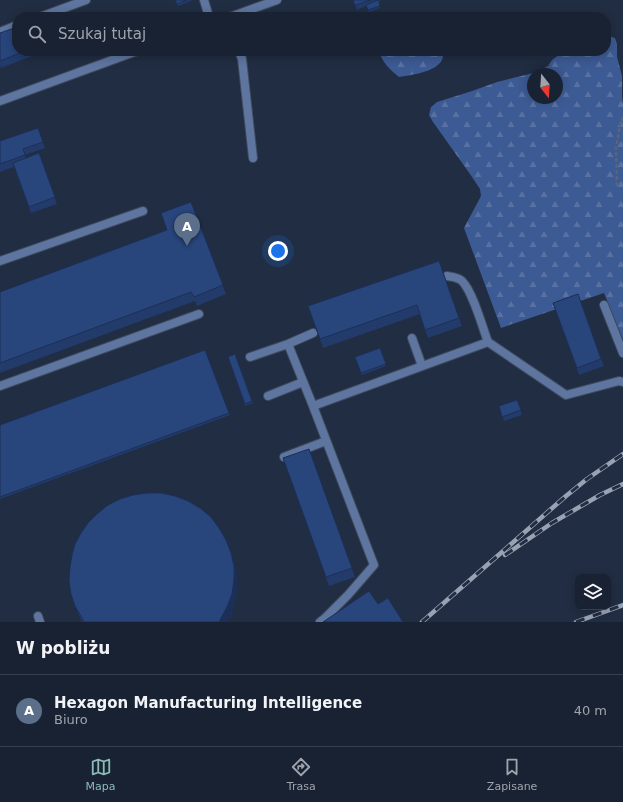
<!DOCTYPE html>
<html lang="pl">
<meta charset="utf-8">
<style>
:root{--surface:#192232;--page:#222a3a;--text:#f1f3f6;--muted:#9fa4ac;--line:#373f4d;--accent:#8bbbb9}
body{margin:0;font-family:"DejaVu Sans",sans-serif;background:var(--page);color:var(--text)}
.controls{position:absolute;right:12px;bottom:12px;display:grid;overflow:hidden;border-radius:8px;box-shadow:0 2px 10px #0003}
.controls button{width:36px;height:36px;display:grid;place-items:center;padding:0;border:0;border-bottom:1px solid var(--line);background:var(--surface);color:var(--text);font:20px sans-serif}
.compass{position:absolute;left:527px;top:68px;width:36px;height:36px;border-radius:50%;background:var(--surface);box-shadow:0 2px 10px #0003;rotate:163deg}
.you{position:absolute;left:278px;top:251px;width:14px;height:14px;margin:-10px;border:3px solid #fff;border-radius:50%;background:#1a73e8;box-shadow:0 0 0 6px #1a73e833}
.badge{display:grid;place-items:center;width:26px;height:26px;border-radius:50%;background:var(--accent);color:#fff;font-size:13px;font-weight:700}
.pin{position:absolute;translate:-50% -33px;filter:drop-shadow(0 1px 2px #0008)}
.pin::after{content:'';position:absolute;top:21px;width:14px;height:12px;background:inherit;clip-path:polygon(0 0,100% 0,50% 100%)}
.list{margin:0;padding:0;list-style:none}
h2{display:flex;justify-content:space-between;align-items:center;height:52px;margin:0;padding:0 16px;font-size:17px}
h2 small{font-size:13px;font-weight:400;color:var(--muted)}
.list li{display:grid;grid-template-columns:26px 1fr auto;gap:12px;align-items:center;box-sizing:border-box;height:72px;padding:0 16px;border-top:1px solid var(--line)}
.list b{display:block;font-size:15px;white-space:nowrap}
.list p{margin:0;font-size:13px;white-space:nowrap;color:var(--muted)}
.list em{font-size:13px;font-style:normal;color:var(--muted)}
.icon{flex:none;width:22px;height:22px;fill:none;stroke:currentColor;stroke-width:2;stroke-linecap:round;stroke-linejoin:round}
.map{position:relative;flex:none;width:623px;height:622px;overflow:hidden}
.search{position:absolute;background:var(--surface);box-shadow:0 2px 10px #0003;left:12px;right:12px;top:12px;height:44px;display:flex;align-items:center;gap:10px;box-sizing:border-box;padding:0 14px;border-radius:16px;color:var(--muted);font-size:15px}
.sheet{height:124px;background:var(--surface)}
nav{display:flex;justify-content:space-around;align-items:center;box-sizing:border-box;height:56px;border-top:1px solid var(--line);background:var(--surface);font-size:11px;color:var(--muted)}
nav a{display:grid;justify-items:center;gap:2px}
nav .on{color:var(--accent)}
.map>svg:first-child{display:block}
.forest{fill:url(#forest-firs);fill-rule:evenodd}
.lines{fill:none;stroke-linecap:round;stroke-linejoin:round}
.lane-casing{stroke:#3e4a5e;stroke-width:10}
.street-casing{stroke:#3e4a5e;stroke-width:10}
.path{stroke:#596477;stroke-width:2.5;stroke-dasharray:4 2;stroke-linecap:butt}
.lane{stroke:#5e75a0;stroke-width:8}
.street{stroke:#5e75a0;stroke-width:8}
.rail-casing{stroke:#99a2b3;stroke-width:4.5}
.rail{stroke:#212d42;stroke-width:3;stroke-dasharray:9;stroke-linecap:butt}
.wall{fill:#223b6b}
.shaded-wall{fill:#1c3057}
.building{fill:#28457c;stroke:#1c3057}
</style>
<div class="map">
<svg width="623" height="622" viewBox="0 0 623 622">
<defs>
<pattern id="forest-firs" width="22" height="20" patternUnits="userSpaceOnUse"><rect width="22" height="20" fill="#3c5a93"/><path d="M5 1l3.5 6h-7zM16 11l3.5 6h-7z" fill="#5871a2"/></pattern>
</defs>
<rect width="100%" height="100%" fill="#212d42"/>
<!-- forest -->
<path class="forest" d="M606,36H609L615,38L617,44V57L622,76V96L623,104V340L604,293L501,328L464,228L481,196L480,189L470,174L433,122L429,115L431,107L437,102L472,91L497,82L537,72L548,66L552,60L564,51H606ZM533,74H557V98H533Z
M379,51H444C443,54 443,58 442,60C436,72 411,75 399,77C390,70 382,62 379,51Z"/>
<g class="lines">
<defs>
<path id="lane" d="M204,0L209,17
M40,17L86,0
M0,32L17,25
M239,51L242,59L253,158
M0,261L143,211
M447,276C453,277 458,277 462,281C473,292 482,326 488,342
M604,305L623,353
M313,333L288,344L313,406
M412,338L422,366
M250,357L288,344
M0,386L199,314
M268,396L303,382
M284,457L326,441
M38,616L40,622
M320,622L324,619L348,595L374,565L313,406L488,342L566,395L619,381L623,382"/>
<path id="street" d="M230,17L277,0
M0,101L137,51"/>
</defs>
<!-- lane casing -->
<use href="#lane" class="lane-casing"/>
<!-- street casing -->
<use href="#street" class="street-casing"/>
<!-- path -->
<path class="path" d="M617,186L616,148L620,125L623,116"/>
<!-- lane -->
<use href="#lane" class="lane"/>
<!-- street -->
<use href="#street" class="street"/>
<defs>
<path id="rail" d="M505,555L552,523L600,495L623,484
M422,622L566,496L587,479L623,454
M576,622L623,605"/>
</defs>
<!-- rail casing -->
<use href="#rail" class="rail-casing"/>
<!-- rail -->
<use href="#rail" class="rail"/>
</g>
<!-- wall -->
<path class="wall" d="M175,0H193L178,6Z
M353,0H380V2H378L380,8L369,12L366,6L357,10Z
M0,33L17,51H45L1,68L0,65Z
M38,128L45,148L25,155L26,158L39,153L57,204L31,213L14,167L0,172V141Z
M191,202L226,294L197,306L195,301L0,373V292L167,230Z
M439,261L462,326L428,338L420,314L323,348L308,306Z
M578,294L604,366L579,375L553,303Z
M380,348L386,366L362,375L355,357Z
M205,350L230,415L0,499V425Z
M235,354L253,403L245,406L228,357Z
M517,400L522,415L504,421L499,406Z
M309,449L355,577L329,586L283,458Z
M234,561L237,575V589L235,603L231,616L227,622H82L79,615L75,606Z"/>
<!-- shaded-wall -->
<path class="shaded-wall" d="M231,553L234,561L237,575V589L235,603L231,616L227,622H219Z"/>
<!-- building -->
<path class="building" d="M175,0H187L177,4Z
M353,0H371L355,5Z
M378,0L380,6L368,10L366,5Z
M17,27V51H25L0,61V33Z
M38,128L43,142L23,149L25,155L0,164V141Z
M39,153L55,197L29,207L13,163Z
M191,202L223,285L194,297L191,292L0,363V292L167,230L161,213Z
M439,261L459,318L425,330L417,305L320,339L308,306Z
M578,294L601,359L577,368L553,303Z
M380,348L386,364L361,373L355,357Z
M205,350L229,413L0,497V425Z
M235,354L252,401L245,404L228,357Z
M517,400L521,410L502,417L499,406Z
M309,449L352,568L326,577L283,458Z
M147,493H161L175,496L188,501L200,508L211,517L219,528L226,540L231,553L234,566V580L232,594L227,607L219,622H84L82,618L75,606L71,594L69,581L70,567L72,555L75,544L81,533L88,523L97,514L108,505L120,499L133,495Z
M369,591L378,604L388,598L403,622H323Z"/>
</svg>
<div class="controls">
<button><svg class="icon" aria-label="layers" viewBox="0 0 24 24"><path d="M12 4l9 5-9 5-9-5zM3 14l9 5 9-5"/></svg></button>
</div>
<svg class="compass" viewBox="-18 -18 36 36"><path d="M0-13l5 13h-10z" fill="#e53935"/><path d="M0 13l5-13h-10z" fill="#9fa4ac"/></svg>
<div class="you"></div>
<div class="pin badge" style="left:187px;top:246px;background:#5c6f8a">A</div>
<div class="search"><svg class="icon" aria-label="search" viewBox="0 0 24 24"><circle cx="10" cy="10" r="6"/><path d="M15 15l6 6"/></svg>Szukaj tutaj</div>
</div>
<section class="sheet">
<h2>W pobliżu<small></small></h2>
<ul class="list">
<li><span class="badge" style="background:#5c6f8a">A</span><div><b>Hexagon Manufacturing Intelligence</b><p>Biuro</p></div><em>40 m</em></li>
</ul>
</section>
<nav>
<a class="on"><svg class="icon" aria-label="map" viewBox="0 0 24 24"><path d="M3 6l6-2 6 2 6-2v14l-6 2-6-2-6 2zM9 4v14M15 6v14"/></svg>Mapa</a>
<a><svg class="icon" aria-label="directions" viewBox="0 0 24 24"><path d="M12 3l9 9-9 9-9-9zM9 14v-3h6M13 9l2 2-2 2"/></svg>Trasa</a>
<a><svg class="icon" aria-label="saved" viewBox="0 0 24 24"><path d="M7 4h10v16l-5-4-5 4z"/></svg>Zapisane</a>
</nav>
